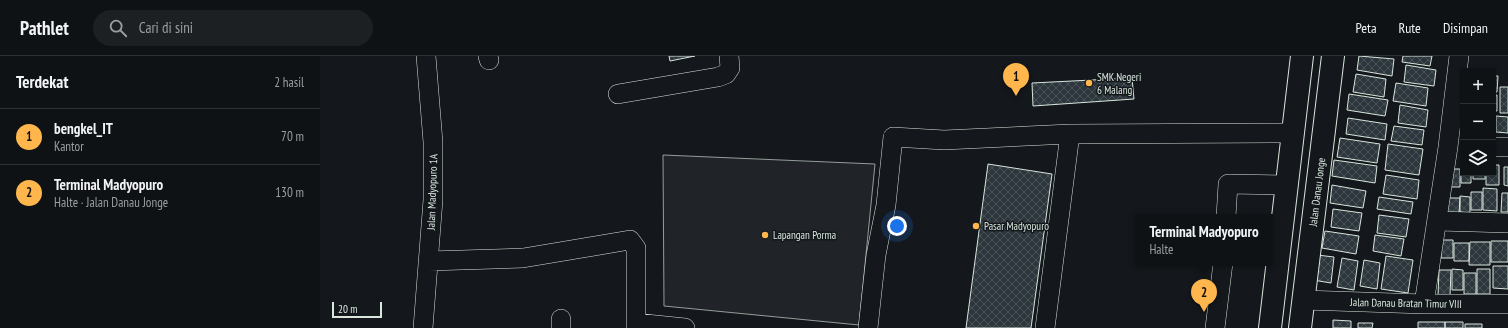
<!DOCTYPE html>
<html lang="id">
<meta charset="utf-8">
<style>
:root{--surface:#0f1215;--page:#1d2022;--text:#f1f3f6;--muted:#9b9ea0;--line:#2f3234;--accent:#ffb74d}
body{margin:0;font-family:"PT Sans Narrow",sans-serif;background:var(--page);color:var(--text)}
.controls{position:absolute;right:12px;top:12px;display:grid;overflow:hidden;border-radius:0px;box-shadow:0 1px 3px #0004}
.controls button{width:36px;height:36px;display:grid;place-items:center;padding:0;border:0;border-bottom:1px solid var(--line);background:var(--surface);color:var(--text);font:20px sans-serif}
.scale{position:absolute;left:12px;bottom:10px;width:50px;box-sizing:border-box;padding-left:4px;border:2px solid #d8e6dc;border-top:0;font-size:11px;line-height:14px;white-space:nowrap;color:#d8e6dc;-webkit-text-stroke:3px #14181c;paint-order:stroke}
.you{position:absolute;left:577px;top:170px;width:14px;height:14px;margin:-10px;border:3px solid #fff;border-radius:50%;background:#1a73e8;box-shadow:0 0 0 6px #1a73e833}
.badge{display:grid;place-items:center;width:26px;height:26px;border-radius:50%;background:var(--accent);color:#111;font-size:13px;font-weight:700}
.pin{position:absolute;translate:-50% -33px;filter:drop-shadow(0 1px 2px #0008)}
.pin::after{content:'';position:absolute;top:21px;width:14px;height:12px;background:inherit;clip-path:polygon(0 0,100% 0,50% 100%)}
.popup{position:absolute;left:815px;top:158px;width:138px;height:52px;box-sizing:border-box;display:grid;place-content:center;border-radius:0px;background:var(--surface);filter:drop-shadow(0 1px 3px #0005);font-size:13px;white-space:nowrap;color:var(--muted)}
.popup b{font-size:15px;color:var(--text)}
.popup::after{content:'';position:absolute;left:50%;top:100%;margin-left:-8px;border:8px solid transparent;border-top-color:var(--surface)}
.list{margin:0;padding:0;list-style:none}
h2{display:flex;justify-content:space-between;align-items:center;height:52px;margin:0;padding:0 16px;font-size:17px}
h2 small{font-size:13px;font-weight:400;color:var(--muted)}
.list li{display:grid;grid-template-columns:26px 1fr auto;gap:12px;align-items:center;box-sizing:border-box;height:56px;padding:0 16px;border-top:1px solid var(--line)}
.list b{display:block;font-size:15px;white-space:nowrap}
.list p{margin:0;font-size:13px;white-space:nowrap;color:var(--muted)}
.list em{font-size:13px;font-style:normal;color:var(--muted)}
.icon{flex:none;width:22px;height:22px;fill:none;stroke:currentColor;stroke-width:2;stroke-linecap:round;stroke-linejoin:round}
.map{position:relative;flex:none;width:1188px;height:272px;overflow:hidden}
header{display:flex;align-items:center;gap:24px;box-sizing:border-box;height:56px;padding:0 20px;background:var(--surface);border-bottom:1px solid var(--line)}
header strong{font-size:19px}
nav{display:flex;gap:22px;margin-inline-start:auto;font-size:14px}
.search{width:280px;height:36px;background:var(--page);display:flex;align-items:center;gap:10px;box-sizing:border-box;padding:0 14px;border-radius:22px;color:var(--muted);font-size:15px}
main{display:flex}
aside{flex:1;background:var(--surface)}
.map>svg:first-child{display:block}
.green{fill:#202428;stroke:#939e99}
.building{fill:url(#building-cross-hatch);stroke:#d8e6dc}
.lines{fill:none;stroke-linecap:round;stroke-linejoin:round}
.minor-casing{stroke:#d8e6dc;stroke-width:20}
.major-casing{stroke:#d8e6dc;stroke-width:24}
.minor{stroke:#14181c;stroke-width:19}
.major{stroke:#14181c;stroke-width:22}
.poi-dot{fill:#ffb74d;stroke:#14181c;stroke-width:1.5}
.labels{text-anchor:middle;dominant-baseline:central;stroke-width:3;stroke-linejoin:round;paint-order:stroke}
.poi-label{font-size:11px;fill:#d8e6dc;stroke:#14181c;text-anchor:start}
.street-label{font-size:11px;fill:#d8e6dc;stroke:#14181c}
</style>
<header>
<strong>Pathlet</strong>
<div class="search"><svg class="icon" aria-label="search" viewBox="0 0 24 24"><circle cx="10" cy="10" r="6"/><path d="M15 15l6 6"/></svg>Cari di sini</div>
<nav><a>Peta</a><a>Rute</a><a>Disimpan</a></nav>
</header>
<main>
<aside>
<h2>Terdekat<small>2 hasil</small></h2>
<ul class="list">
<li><span class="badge">1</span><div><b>bengkel_IT</b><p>Kantor</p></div><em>70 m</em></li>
<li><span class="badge">2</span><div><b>Terminal Madyopuro</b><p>Halte · Jalan Danau Jonge</p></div><em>130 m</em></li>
</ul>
</aside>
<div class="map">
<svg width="1188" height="272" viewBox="0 0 1188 272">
<defs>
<pattern id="building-cross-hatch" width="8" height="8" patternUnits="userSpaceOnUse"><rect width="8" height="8" fill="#2c363c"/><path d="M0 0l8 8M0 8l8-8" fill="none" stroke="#4a5358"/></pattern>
</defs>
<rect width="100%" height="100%" fill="#14181c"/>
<!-- green -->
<path class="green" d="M343,99L555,108L539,269L344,250Z"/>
<!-- building -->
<path class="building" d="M349,0H375L350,5Z
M1039,0L1074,3L1072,20L1037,14Z
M1083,0H1112L1110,10L1082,6Z
M1086,9L1116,14L1114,30L1084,26Z
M1036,18L1066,23L1064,41L1033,36Z
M1173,20H1178L1177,36H1173Z
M812,22L814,43L713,50L712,27Z
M1076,27L1108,32L1106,50L1073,45Z
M1180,31H1188V57H1180Z
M1029,38L1068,44L1065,60L1027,54Z
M1173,39H1177V55H1173Z
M1080,49L1108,54L1106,71L1078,67Z
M1176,60L1188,61V77L1176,76Z
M1028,62L1067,68L1065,84L1026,78Z
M1074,70L1104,74L1102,89L1071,85Z
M1020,82L1060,88L1057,107L1017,101Z
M1068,88L1103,93L1099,119L1065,114Z
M1014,104L1057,110L1055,127L1012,120Z
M668,108L732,118L711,272H646Z
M1141,108H1143V117H1151V127H1141Z
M1173,109H1179V129H1166V117H1173Z
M1184,111H1188V130L1184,129Z
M1130,113H1140V131H1130Z
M1153,117H1165V123H1153Z
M1066,119L1099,124L1097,143L1063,138Z
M1012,129L1046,135L1043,152L1010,147Z
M1163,132L1177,133V155L1163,154Z
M1151,136H1162V154H1151Z
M1182,137H1188V156H1181Z
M1140,140L1150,141V157L1140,156Z
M1059,141L1093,146L1091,158L1057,153Z
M1127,142H1140L1139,157H1127Z
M1013,153L1042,157L1039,175L1011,171Z
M1059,159L1089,163L1086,181L1057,177Z
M1005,175L1039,180L1036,198L1002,192Z
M1055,179L1084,183L1081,200L1053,195Z
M1121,184H1133V202H1121Z
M1171,185H1188V206H1171Z
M1150,186H1170V209H1149Z
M1134,187H1149V205H1134Z
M997,199L1014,201L1011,227L993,224Z
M1066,200L1093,204L1088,237L1061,233Z
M1022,202L1038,205L1034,234L1017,231Z
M1044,204L1060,207L1057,233L1040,230Z
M1173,210H1188V233L1173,232Z
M1132,213L1143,214V234H1132Z
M1157,213H1170V238H1157Z
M1119,214H1131L1130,240H1118Z
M1144,217H1156V238H1144Z
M1013,264L1031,265V272H1013Z
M1098,266H1125V272H1098Z
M1125,266H1143V272H1125Z
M1038,267H1053L1052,272H1038Z
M1145,268H1162V272H1145Z"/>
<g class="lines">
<defs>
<path id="minor" d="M168,0L169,4
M298,38L398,21L406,18L410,12L409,0
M1173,91H1188
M906,161L908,128L967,129
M1118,165L1188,167
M109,205L203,202L310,184L316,192V272
M983,244L1104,248H1188
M1104,248L1128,91L1139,0
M316,267L365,272
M103,272L113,144V86L106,0
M241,272V263
M548,272L556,199L566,149L573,81L624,84L750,78
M725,272L750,78L973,77
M895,272L903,207"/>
<path id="major" d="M950,272L982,0
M980,272L1013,0"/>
</defs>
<!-- minor casing -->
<use href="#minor" class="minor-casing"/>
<!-- major casing -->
<use href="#major" class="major-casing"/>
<!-- minor -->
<use href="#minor" class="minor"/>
<!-- major -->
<use href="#major" class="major"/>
</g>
<!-- markers -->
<g class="poi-dot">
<circle cx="769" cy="27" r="4"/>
<circle cx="656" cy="170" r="4"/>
<circle cx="445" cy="179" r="4"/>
</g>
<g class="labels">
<!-- poi labels -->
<g class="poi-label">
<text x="777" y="21">SMK Negeri<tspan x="777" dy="13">6 Malang</tspan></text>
<text x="664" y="170">Pasar Madyopuro</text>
<text x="453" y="179">Lapangan Porma</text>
</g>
<!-- street labels -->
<g class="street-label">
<text transform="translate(112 136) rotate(-88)">Jalan Madyopuro 1A</text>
<text transform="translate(997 136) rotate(-83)">Jalan Danau Jonge</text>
<text transform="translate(1086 247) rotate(1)">Jalan Danau Bratan Timur VIII</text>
</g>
</g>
</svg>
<div class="controls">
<button>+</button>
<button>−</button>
<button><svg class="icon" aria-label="layers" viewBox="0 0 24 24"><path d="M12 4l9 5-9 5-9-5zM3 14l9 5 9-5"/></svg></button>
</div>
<div class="scale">20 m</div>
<div class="you"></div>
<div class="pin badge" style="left:696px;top:40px">1</div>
<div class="pin badge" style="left:884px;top:256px">2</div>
<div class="popup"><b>Terminal Madyopuro</b>Halte</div>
</div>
</main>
